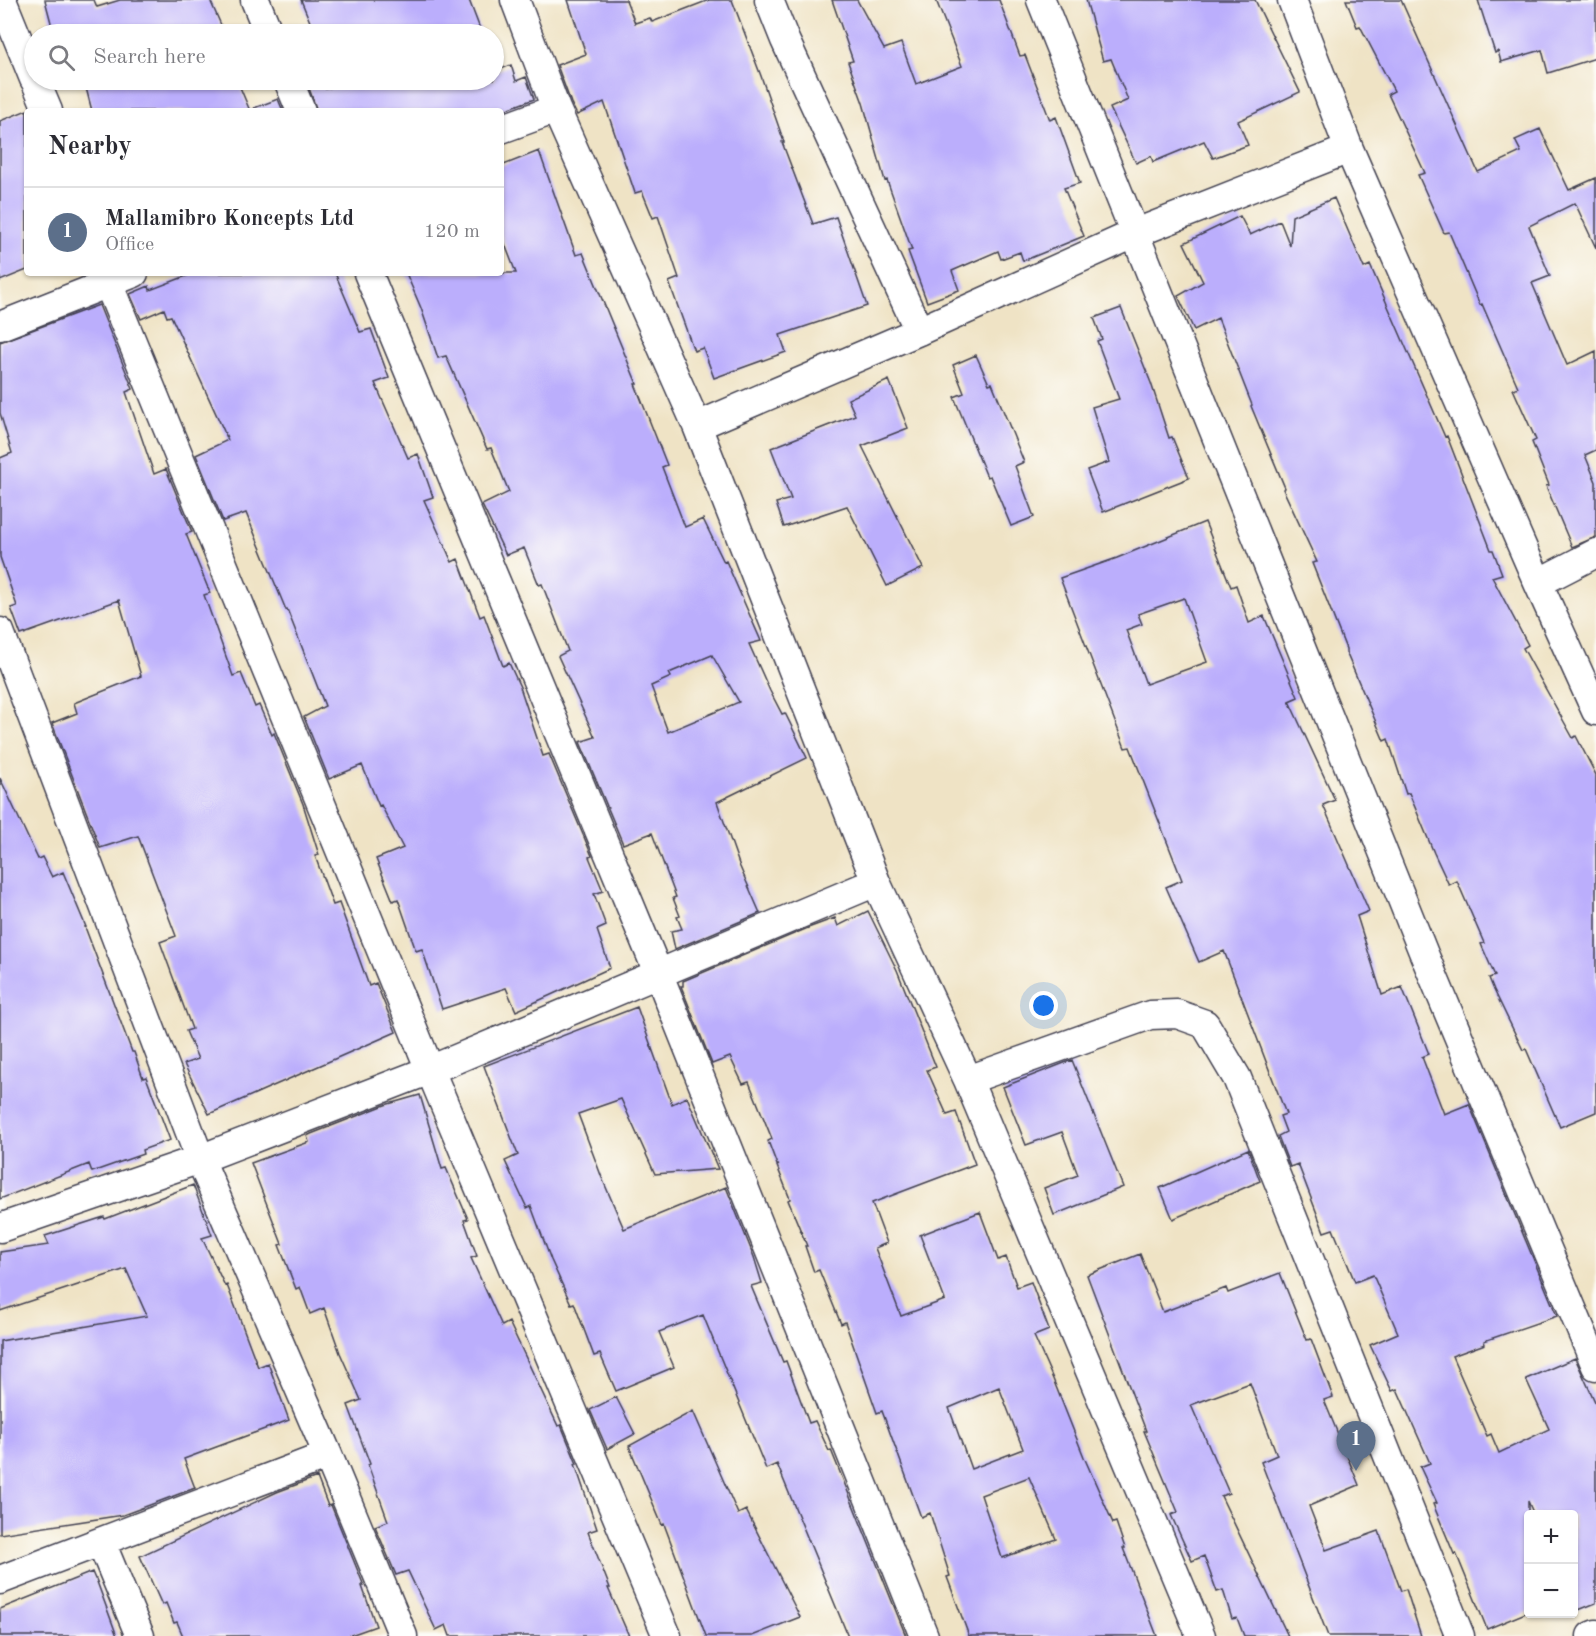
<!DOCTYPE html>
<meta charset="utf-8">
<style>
:root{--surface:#fff;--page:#f2f2f3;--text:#2b2b33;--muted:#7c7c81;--line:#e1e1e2;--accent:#b5179e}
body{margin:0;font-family:"Old Standard TT",serif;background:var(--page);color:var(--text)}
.controls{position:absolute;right:18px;bottom:18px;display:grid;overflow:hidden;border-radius:6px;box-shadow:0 2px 4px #0004}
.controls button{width:54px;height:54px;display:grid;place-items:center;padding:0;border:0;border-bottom:2px solid var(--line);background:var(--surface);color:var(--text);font:30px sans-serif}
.you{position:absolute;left:1044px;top:1006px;width:21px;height:21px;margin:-15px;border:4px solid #fff;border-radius:50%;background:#1a73e8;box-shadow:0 0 0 9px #1a73e833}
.badge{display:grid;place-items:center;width:39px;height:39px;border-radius:50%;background:var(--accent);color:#fff;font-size:20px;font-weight:700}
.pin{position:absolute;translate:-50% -50px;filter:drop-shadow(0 2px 3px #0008)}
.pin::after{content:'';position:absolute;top:32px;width:21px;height:18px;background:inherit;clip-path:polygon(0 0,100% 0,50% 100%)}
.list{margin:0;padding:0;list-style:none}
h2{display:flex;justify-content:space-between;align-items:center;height:78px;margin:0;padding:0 24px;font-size:26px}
h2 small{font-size:20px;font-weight:400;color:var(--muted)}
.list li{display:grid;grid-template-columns:39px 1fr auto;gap:18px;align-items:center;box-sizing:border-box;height:90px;padding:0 24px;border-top:2px solid var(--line)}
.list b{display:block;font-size:22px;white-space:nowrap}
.list p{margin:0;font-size:20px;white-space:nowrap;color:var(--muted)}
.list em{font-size:20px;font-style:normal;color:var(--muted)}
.icon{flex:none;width:33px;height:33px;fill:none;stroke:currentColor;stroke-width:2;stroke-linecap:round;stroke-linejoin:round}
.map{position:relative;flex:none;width:1596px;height:1636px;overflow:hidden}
.search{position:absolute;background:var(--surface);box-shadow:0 2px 4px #0004;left:24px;top:24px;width:480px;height:66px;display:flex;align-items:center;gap:15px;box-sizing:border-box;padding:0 21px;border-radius:33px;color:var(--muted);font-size:22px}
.panel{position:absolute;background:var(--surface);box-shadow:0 2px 4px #0004;left:24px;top:108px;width:480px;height:168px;border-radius:6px}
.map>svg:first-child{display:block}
.building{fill:#bbaefc;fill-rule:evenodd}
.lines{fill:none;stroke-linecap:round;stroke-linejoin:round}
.minor-casing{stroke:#413f50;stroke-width:31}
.minor{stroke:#fff;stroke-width:28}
</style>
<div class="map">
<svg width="1596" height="1636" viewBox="0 0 1596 1636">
<rect width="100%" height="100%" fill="#fdfcf7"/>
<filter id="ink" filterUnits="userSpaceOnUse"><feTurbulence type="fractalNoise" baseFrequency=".0167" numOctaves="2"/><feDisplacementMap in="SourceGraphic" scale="12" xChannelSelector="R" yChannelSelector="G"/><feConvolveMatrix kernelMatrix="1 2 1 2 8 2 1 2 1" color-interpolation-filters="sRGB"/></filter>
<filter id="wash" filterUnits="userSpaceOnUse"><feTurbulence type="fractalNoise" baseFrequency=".008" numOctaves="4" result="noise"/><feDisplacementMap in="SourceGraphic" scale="24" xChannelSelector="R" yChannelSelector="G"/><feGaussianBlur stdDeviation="1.35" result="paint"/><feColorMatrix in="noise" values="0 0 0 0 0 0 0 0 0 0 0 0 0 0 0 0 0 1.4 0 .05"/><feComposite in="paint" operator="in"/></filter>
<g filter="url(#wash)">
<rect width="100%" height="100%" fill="#efe3c5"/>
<g id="blocks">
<!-- building -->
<path class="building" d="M45,0H94L97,7L120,0H210L225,34H54Z
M301,0H469L482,34H315Z
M568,0H626L635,23L650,18L652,22L709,0H732L761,76L784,142H782L813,224L836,217L867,306L780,335L786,352L714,378L703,348L694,351L669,282L679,278L658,216L653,218L642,191L635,193L604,102L577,115L571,103L557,65L586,54Z
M832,0H857L884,49L901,43L916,84L962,66L936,0H999L1020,56L1025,55L1050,120L1056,117L1080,183L1064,188L1084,236L1023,261L1020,252L1001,259L998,251L952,271L959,290L927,302L908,251L912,250L887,180L885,181L863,103L848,62L853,61Z
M1086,0H1255L1300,92L1238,121L1248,145L1213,158L1204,141L1153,162L1151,156L1136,163L1110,108L1128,100L1111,59L1103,61Z
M1346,0H1401L1478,172L1521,152L1515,140L1540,129L1569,190L1596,178V248L1575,203L1529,226L1550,276L1532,283L1567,365L1596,351V450L1585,455L1596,482V537L1572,547L1546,486L1549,485L1532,442L1536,440L1513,389L1518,387L1482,304L1480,305L1449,232L1444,233L1418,175L1425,173L1388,94L1394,91L1360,26L1357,27Z
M1478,0H1596V58L1548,73L1542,50L1501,62L1498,51L1495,53Z
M511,65L516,81L526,77L534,99L501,111H317L309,88L323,82L326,89L350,80H494V66L496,71Z
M84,80H237L250,111H92Z
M278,99L283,111H254V108Z
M27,110V270L0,281V121Z
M539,151L576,255L583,253L637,384H635L667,465L662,467L685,527L703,519L724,562L726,561L761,641L749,644L770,691L782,714L785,713L807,758L717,802L740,867L760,913L675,949L671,931L682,929L677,917L680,916L673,898L676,897L652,833L623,844L580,742L595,737L558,656L568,651L542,584L539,585L524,548L506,555L482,505L509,492L491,448L487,449L446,356L438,358L421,308L406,273H516L501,234V166ZM712,655L739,702L668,732L651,686L671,677L669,673Z
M1334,198L1364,268L1370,265L1445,437L1447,436L1491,550H1493L1502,574L1492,577L1528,645L1523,648L1573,738L1576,736L1596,775V1112L1560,1127L1526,1049L1523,1050L1494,990L1489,978L1495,976L1481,944L1484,943L1457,881L1449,885L1434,853L1409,793L1406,794L1388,739L1384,741L1346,652V649L1312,563L1317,562L1283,489L1285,488L1251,406L1252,405L1218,318L1194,330L1178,296L1203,282L1184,243L1240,216L1250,235L1280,221L1290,246L1292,216Z
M194,273H335L360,332L371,329L389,378L375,383L408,458L418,454L433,497L424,500L452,562L458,559L480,617L484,615L503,666L509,663L520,687L543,756L549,754L592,856L589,857L603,891L594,894L606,926L597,930L610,968L516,1011L506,988L442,1009L422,949L416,951L398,899L393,901L376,859L403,848L381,805L379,806L362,765L329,779L304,717L325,706L287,609L286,610L246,513L223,521L196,455L228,440L171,316L167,317L164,309L141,319L130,294L149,286L150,290Z
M99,305L133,389L126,392L154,474L166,469L192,532L186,534L210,593L204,595L233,676L241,673L255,707L259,705L272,735L274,733L303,804L319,855L315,856L333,905L339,903L369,986L376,983L396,1032L209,1114L184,1064L198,1059L186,1031L192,1029L160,942L176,936L138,836L100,848L52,723L77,713L74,703L141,676L119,600L21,635L11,608L17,606L0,557V458L12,453L0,413V342Z
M1121,308L1151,383L1169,438L1172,437L1189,478L1103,512L1087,470L1109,462L1092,407L1119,399L1097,341L1102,339L1094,318Z
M976,355L989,384L992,383L1024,462L1015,466L1034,517L1011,526L990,476L987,477L954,397L964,393L953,365Z
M889,380L908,428L862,446L923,568L887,586L847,506L784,527L776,503L791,499L771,448L855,415L848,399Z
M1205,522L1231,587L1236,585L1249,623L1264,616L1298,697L1289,701L1335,800L1323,805L1369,911L1357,916L1382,995L1402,987L1429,1054L1422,1057L1444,1114L1469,1104L1557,1316L1484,1341L1485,1344L1452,1356L1487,1436L1491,1434L1499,1453L1549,1429L1526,1379L1575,1358L1596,1404V1603L1576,1611L1574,1605V1515H1534L1528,1501V1612L1487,1629L1456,1553L1454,1554L1433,1504L1437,1503L1420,1467L1430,1463L1397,1389L1392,1391L1370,1345L1398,1333L1373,1275L1355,1282L1333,1229L1324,1232L1298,1164L1290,1167L1278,1136L1286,1132L1280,1116L1286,1114L1224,951L1199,962L1166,887L1182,880L1130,747L1125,748L1060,578L1117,558ZM1184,598L1207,662L1146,684L1126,630L1142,624L1138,614Z
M0,778L38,859L42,857L52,877L63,872L86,927H85L132,1052H134L143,1078L146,1077L170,1140L142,1150L143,1154L92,1172L89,1164L0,1199Z
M868,911L897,970L936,1067L927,1070L947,1115L956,1112L975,1164L872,1203L887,1243L875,1248L901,1316L945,1300L920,1235L980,1212L998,1260L1006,1257L1017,1287L1031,1282L1049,1330L1034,1336L1053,1379L1084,1457L1113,1523L1116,1522L1125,1548H1123L1157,1636H969L947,1577L950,1576L930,1513L921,1517L882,1411L877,1413L845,1322L841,1324L819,1270L814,1272L805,1246H807L788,1200L790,1199L777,1166L779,1165H777L768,1141L772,1139L749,1082L743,1084L730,1057L712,1064L681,986H683V981L808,928L835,918L838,926ZM999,1387L1023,1449L971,1469L949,1408ZM1029,1477L1056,1539L1002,1558L981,1495Z
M637,1007L672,1104L687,1097L718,1169L655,1174L621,1099L578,1114L602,1178L624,1229L726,1187L754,1257L762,1283L751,1286L783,1362L786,1361L809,1423L815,1421L829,1451L831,1450L906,1636H848L777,1464L766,1469L703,1315L659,1332L674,1367L616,1391L600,1354L594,1356L574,1303L571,1304L551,1260L531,1206L527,1208L505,1161L518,1155L484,1066Z
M1072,1060L1123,1187L1054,1215L1044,1188L1078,1175L1062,1132L1026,1145L1003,1087Z
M420,1095L442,1169L446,1168L468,1219L464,1220L477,1256L471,1258L502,1326L509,1322L558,1426L561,1425L577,1464H575L597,1529L588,1532L610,1588H608L629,1636H450L446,1625L436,1630L408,1571L396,1575L375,1526L388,1521L368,1465L370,1464L348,1405L361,1400L340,1353L324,1308L310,1314L300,1287L296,1289L279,1245L282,1244L251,1163L309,1142L307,1136L311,1134L385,1105Z
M1248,1149L1260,1181L1173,1219L1160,1188Z
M193,1185L212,1235L202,1238L225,1286L227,1285L258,1367L268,1363L289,1420L184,1459L195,1488L123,1515L0,1534V1341L147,1316L126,1269L0,1311V1252L49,1245L45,1236L104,1217L105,1219Z
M1140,1254L1163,1312L1226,1288L1228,1293L1280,1273L1307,1340L1311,1339L1333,1397L1324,1400L1359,1485L1309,1506L1326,1550L1379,1531L1401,1591L1406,1589L1421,1636H1328L1261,1462L1277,1455L1250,1383L1191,1405L1229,1493L1221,1496L1288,1636H1244L1237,1618L1232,1619L1223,1590L1217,1592L1204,1556L1192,1561L1171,1515L1178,1512L1144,1431H1146L1087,1275Z
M616,1397L635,1434L607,1449L590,1410Z
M693,1411L738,1514L746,1510L800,1617L752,1636H706L664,1524L662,1525L629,1446Z
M317,1477L328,1506L331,1505L364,1586H362L376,1626L348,1636H183L177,1622L174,1623L166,1603L162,1605L140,1556L277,1492Z
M92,1572L95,1579H96L117,1636H0V1609Z"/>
</g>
</g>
<g filter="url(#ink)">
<use href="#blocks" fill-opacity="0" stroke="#413f50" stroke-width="1.5"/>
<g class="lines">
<defs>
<path id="minor" d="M2,0L34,79
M255,0L269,34
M515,0L556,109L697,426L876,882L968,1080L1201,1636
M769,0L785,40L919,331
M1041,0L1424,954L1596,1366
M1292,0L1349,149L1538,583L1596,711
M35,80L48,111
M288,80L301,111
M501,129L556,109
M104,273L430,1070L667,1636
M368,273L659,975L924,1636
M0,326L134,273
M697,426L919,331L1136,233L1349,149
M1538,583L1596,553
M0,632L200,1159L328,1455L403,1636
M968,1080L1150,1015L1177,1014L1205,1024L1237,1078L1460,1636
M0,1228L200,1159L430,1070L876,882
M101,1542L140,1636
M0,1580L328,1455
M1591,1636L1596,1634"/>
</defs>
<!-- minor casing -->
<use href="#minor" class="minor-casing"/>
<!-- minor -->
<use href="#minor" class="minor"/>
</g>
</g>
</svg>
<div class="controls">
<button>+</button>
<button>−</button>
</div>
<div class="you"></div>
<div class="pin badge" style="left:1356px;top:1471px;background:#5c6f8a">1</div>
<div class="search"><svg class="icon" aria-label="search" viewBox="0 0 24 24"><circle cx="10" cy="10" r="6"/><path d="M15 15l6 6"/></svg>Search here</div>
<section class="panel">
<h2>Nearby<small></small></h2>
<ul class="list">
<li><span class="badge" style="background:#5c6f8a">1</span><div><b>Mallamibro Koncepts Ltd</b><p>Office</p></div><em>120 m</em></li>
</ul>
</section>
</div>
